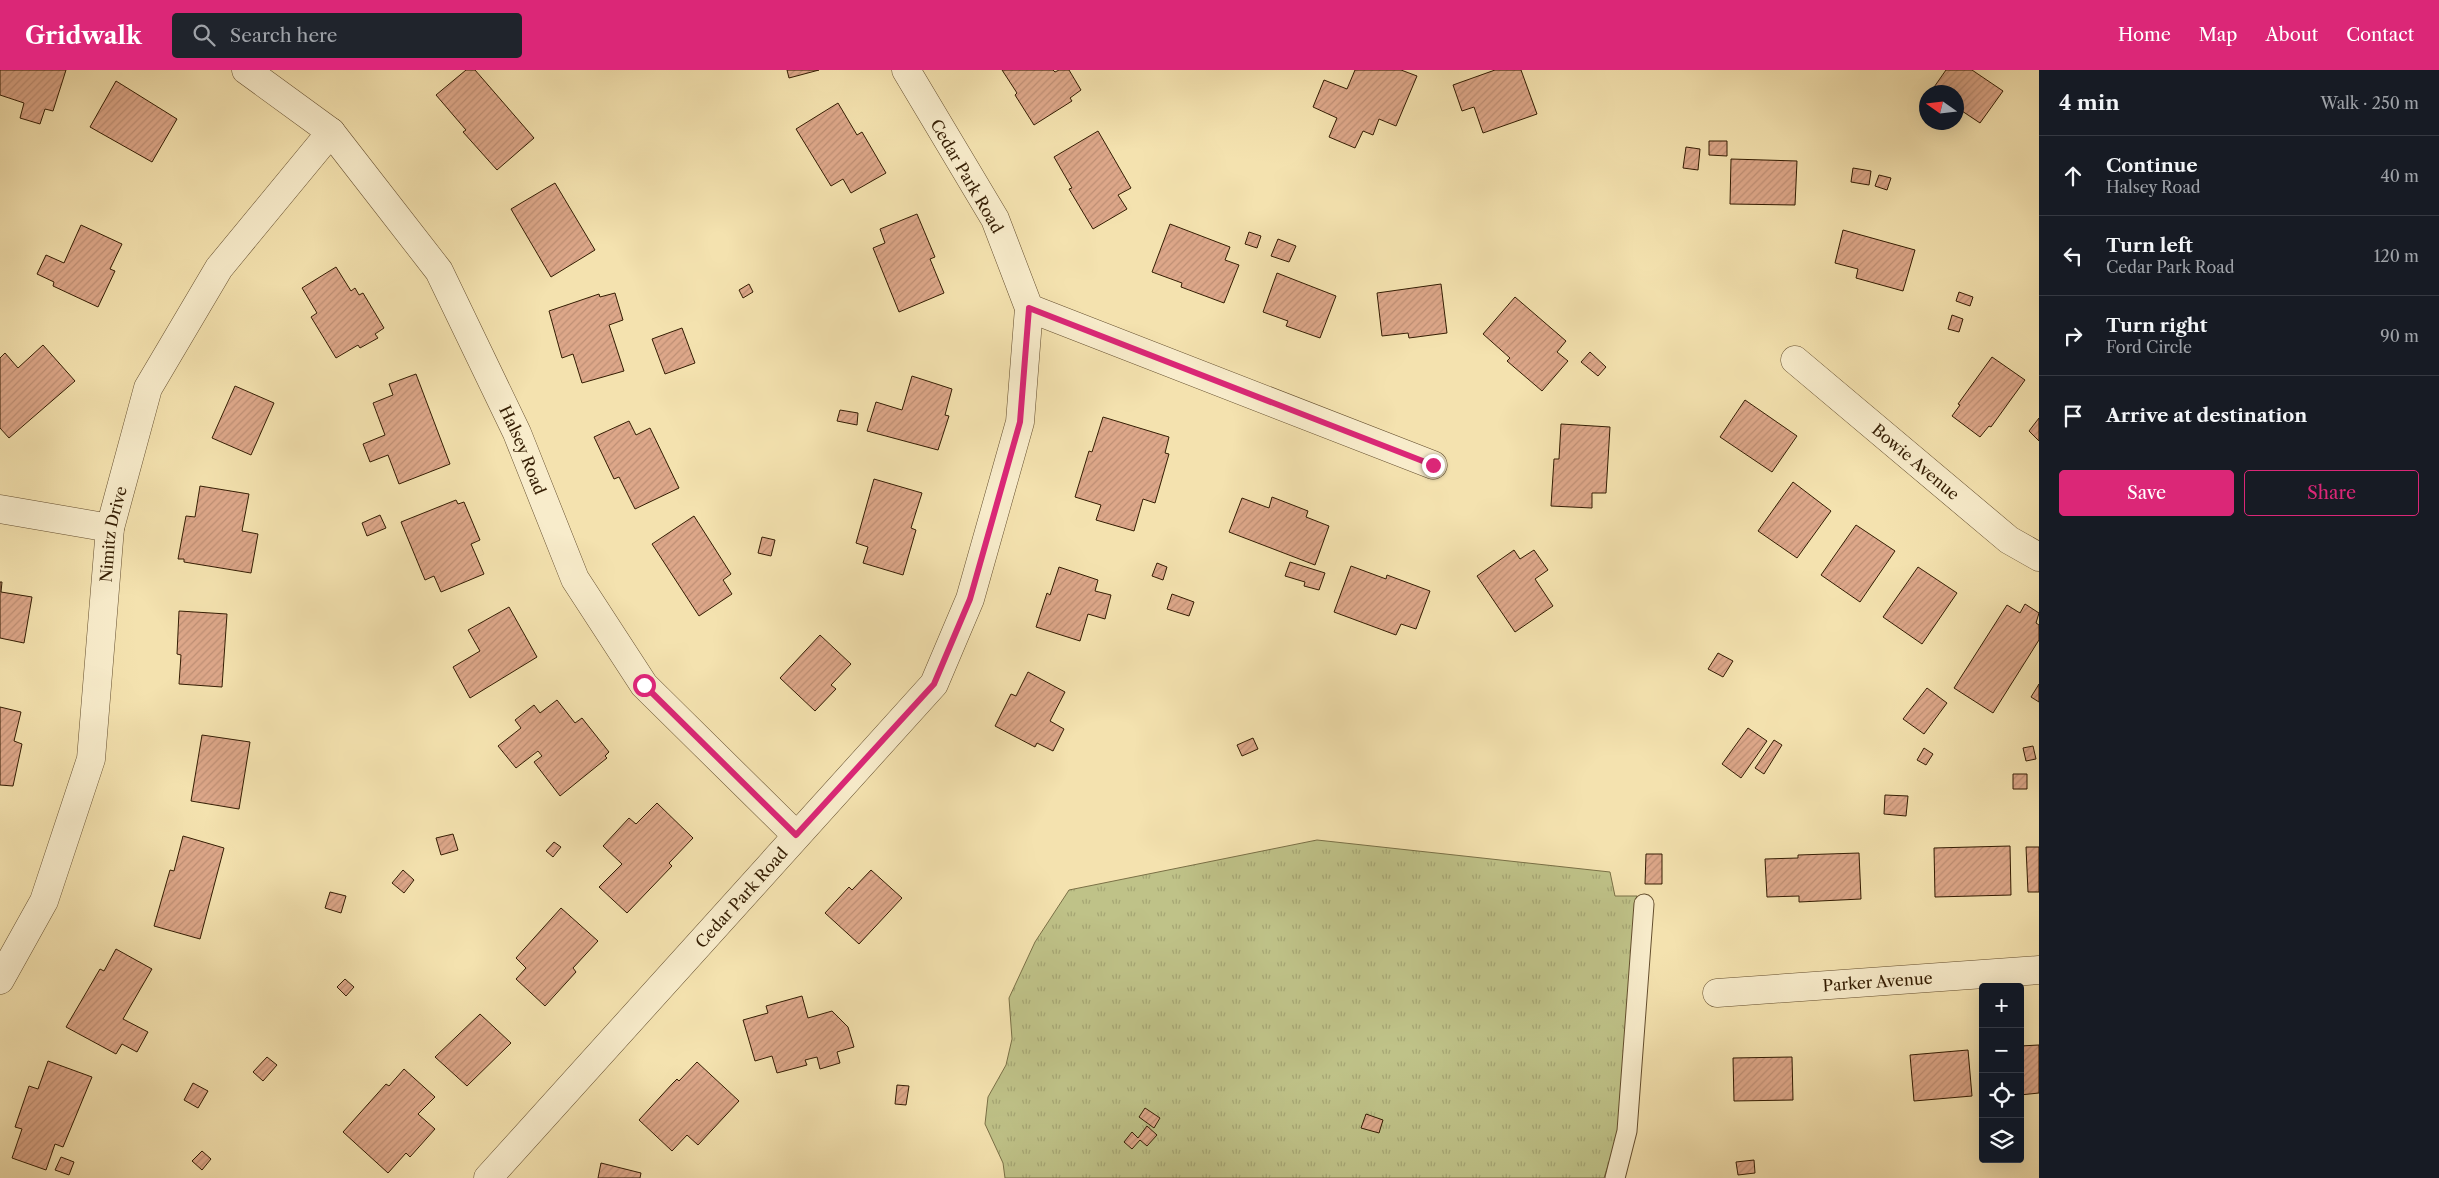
<!DOCTYPE html>
<meta charset="utf-8">
<style>
:root{--surface:#171b24;--page:#20242c;--text:#f1f3f6;--muted:#9ea1a6;--line:#363941;--accent:#db2777}
body{margin:0;font-family:"Libre Caslon Text",serif;background:var(--page);color:var(--text)}
.controls{position:absolute;right:15px;bottom:15px;display:grid;overflow:hidden;border-radius:5px;box-shadow:0 5px 20px #0002}
.controls button{width:45px;height:45px;display:grid;place-items:center;padding:0;border:0;border-bottom:1px solid var(--line);background:var(--surface);color:var(--text);font:25px sans-serif}
.compass{position:absolute;left:1919px;top:15px;width:45px;height:45px;border-radius:50%;background:var(--surface);box-shadow:0 5px 20px #0002;rotate:284deg}
.stop{position:absolute;width:15px;height:15px;margin:-11px;border:4px solid #db2777;border-radius:50%;background:#fff}
.stop.end{background:#db2777;border-color:#fff;box-shadow:0 1px 5px #0008}
.list{margin:0;padding:0;list-style:none}
h2{display:flex;justify-content:space-between;align-items:center;height:65px;margin:0;padding:0 20px;font-size:21px}
h2 small{font-size:16px;font-weight:400;color:var(--muted)}
.list li{display:grid;grid-template-columns:32px 1fr auto;gap:15px;align-items:center;box-sizing:border-box;height:80px;padding:0 20px;border-top:1px solid var(--line)}
.list b{display:block;font-size:19px;white-space:nowrap}
.list p{margin:0;font-size:16px;white-space:nowrap;color:var(--muted)}
.list em{font-size:16px;font-style:normal;color:var(--muted)}
.actions{display:flex;gap:10px;padding:15px 20px}
.actions a{flex:1;padding:11px 0;border:1px solid var(--accent);border-radius:5px;text-align:center;font-size:18px;color:var(--accent)}
.actions .main{background:var(--accent);color:#fff}
.icon{flex:none;width:28px;height:28px;fill:none;stroke:currentColor;stroke-width:2;stroke-linecap:round;stroke-linejoin:round}
.map{position:relative;flex:none;width:2039px;height:1108px;overflow:hidden}
header{display:flex;align-items:center;gap:30px;box-sizing:border-box;height:70px;padding:0 25px;background:var(--accent);color:#fff}
header strong{font-size:24px}
nav{display:flex;gap:28px;margin-inline-start:auto;font-size:18px}
.search{width:350px;height:45px;background:var(--page);display:flex;align-items:center;gap:12px;box-sizing:border-box;padding:0 18px;border-radius:5px;color:var(--muted);font-size:19px}
main{display:flex}
aside{flex:1;background:var(--surface)}
.map>svg:first-child{display:block}
.grass{fill:url(#grass-tufts);stroke:#7a7046}
.building{fill:url(#building-hatch);stroke:#341d03}
.lines{fill:none;stroke-linecap:round;stroke-linejoin:round}
.lane-casing{stroke:#644e2e;stroke-width:21}
.street-casing{stroke:#644e2e;stroke-width:29}
.lane{stroke:#f8eccb;stroke-width:19}
.street{stroke:#f8eccb;stroke-width:28}
.route{stroke:#db2777;stroke-width:6}
.labels{text-anchor:middle;dominant-baseline:central;stroke-width:4;stroke-linejoin:round;paint-order:stroke}
.street-label{font-size:16px;fill:#341d03;stroke:#f8eccb}
</style>
<header>
<strong>Gridwalk</strong>
<div class="search"><svg class="icon" aria-label="search" viewBox="0 0 24 24"><circle cx="10" cy="10" r="6"/><path d="M15 15l6 6"/></svg>Search here</div>
<nav><a>Home</a><a>Map</a><a>About</a><a>Contact</a></nav>
</header>
<main>
<div class="map">
<svg width="2039" height="1108" viewBox="0 0 2039 1108">
<defs>
<pattern id="grass-tufts" width="24" height="20" patternUnits="userSpaceOnUse" patternTransform="scale(1.25)"><rect width="24" height="20" fill="#bfc288"/><path d="M3 7l-1-3M5 7V3M7 7l1-3M15 17l-1-3M17 17v-4M19 17l1-3" fill="none" stroke="#a5a674"/></pattern>
<pattern id="building-hatch" width="6" height="6" patternUnits="userSpaceOnUse" patternTransform="scale(1.25)"><rect width="6" height="6" fill="#dda789"/><path d="M-1 1l2-2M0 6l6-6M5 7l2-2" fill="none" stroke="#be8f75"/></pattern>
</defs>
<rect width="100%" height="100%" fill="#f4e2af"/>
<filter id="stains"><feTurbulence type="fractalNoise" baseFrequency=".004" numOctaves="4"/><feColorMatrix values="0 0 0 0 .2 0 0 0 0 .09 0 0 0 0 .02 0 0 0 .5 -.17"/></filter>
<radialGradient id="worn" r=".72"><stop offset=".6" stop-color="#630" stop-opacity="0"/><stop offset="1" stop-color="#630" stop-opacity=".3"/></radialGradient>
<!-- grass -->
<path class="grass" d="M1317,770L1610,802L1615,826H1637L1618,1064L1604,1108H1005L1003,1093L985,1054L988,1027L1006,995L1012,969L1009,928L1035,872L1069,820Z"/>
<!-- building -->
<path class="building" d="M0,0H66L53,41L45,39L40,54L20,48L24,33L0,25Z
M466,0H475L534,68L497,100L463,62L466,60L436,25Z
M787,0H819L789,8Z
M1002,0H1053L1055,2L1059,0H1069L1081,20L1070,28L1072,31L1034,55L1015,25L1017,23Z
M1355,0H1401L1417,6L1396,56L1379,49L1373,65L1363,61L1355,78L1329,67L1337,48L1313,37L1324,10L1347,19Z
M1495,0H1521L1537,44L1483,63L1474,37L1462,41L1453,15Z
M1946,0H1972L2003,21L1980,53L1956,37V22H1935L1932,20Z
M116,11L177,49L152,92L90,57Z
M838,33L857,65L862,62L886,103L851,123L843,109L831,116L796,59Z
M1098,61L1131,118L1118,125L1127,139L1093,159L1069,119L1072,118L1054,87Z
M1709,71H1727V86L1709,85Z
M1686,77L1700,79L1698,100L1683,98Z
M1731,89L1797,91L1795,135L1730,134Z
M1853,98L1871,101L1869,115L1851,112Z
M1879,105L1891,108L1887,120L1875,116Z
M555,113L595,180L551,207L511,139Z
M917,144L935,187L930,189L944,223L899,242L873,178L885,173L880,159Z
M1170,154L1230,177L1225,190L1239,195L1224,233L1181,217L1182,213L1152,202Z
M81,155L122,174L110,199L115,201L98,237L53,216L54,212L37,204L46,185L64,193Z
M1843,160L1915,180L1903,221L1856,208L1858,199L1835,193Z
M1249,162L1261,166L1257,178L1245,174Z
M1278,169L1296,176L1289,192L1271,186Z
M336,197L351,221L355,218L359,225L363,223L384,258L375,264L378,268L360,278L358,275L336,288L311,247L317,243L302,218Z
M1277,203L1336,226L1320,268L1286,256L1288,251L1263,242Z
M749,214L753,222L743,228L739,220Z
M1441,214L1447,263L1409,268L1408,263L1382,266L1377,223Z
M1959,222L1973,227L1970,236L1956,231Z
M615,223L623,250L609,255L624,301L582,313L573,284L562,288L549,241L599,224L600,227Z
M1515,227L1566,271L1557,282L1568,291L1542,321L1507,291L1510,288L1483,264Z
M1952,245L1963,249L1959,262L1948,259Z
M682,258L695,293L665,304L652,269Z
M43,275L75,311L9,368L0,358V288L5,283L18,298Z
M1590,282L1606,297L1598,306L1581,292Z
M1992,287L2025,310L1991,357L1989,356L1980,367L1952,346L1960,335L1958,334Z
M416,304L450,394L399,414L388,385L370,392L363,374L385,365L373,333L393,325L389,314Z
M912,306L952,319L945,345L949,346L938,380L867,361L876,332L902,340Z
M235,316L274,333L251,385L212,368Z
M1745,330L1797,366L1772,402L1720,367Z
M840,340L858,343L857,355L837,351Z
M1103,347L1169,367L1165,383L1169,384L1155,433L1143,429L1134,461L1096,450L1101,435L1075,427L1089,381L1092,382Z
M2039,348V371L2029,361Z
M629,351L636,365L650,358L679,418L635,439L619,407L614,409L594,367Z
M1561,354L1610,357L1606,423H1592V438L1551,436L1554,389H1559Z
M874,409L922,423L911,458L916,460L903,505L863,493L868,477L856,473Z
M1793,412L1831,441L1797,488L1758,461Z
M200,416L249,424L242,461L258,464L251,503L184,492V489H178L186,446L195,447Z
M1272,427L1308,441L1306,447L1329,456L1315,495L1229,462L1242,428L1269,438Z
M456,430L458,434L464,432L480,470L471,474L484,504L441,522L434,506L425,510L401,452Z
M380,445L386,458L367,466L362,453Z
M694,446L731,504L723,510L732,524L699,546L652,474Z
M1856,455L1895,481L1860,532L1821,505Z
M762,467L775,470L771,486L758,483Z
M1514,480L1520,489L1534,480L1548,500L1535,509L1553,536L1515,562L1477,506Z
M1290,492L1325,503L1319,520L1304,516L1305,512L1285,506Z
M1157,493L1167,497L1163,510L1152,506Z
M1351,496L1386,509L1387,505L1430,521L1416,559L1401,554L1396,565L1334,542Z
M1059,497L1098,510L1095,521L1111,525L1105,549L1088,544L1080,571L1036,557L1047,523L1050,525Z
M1918,497L1957,523L1922,574L1883,547Z
M0,512H2L1,522L32,527L24,573L0,568Z
M1172,524L1194,532L1189,546L1167,539Z
M2025,534L2039,543L2036,553L2039,555V570L1993,643L1954,618L2007,535L2020,543Z
M509,537L537,587L470,628L453,597L480,581L468,560Z
M179,541L227,544L222,617L179,614L181,585L177,584Z
M820,565L851,594L831,615L836,619L815,641L780,608Z
M1718,583L1733,591L1723,607L1708,599Z
M1028,602L1065,622L1050,651L1064,659L1053,681L1037,673L1035,677L995,656L1011,624L1016,626Z
M2039,614V632L2031,627Z
M1927,618L1947,633L1924,664L1903,649Z
M557,630L575,653L582,648L609,682L605,686L607,688L560,726L534,692L542,686L538,681L516,698L498,676L521,658L515,650L534,635L540,643Z
M0,637L21,642L14,671L22,674L13,716L0,715Z
M1748,658L1767,671L1741,708L1722,694Z
M202,665L250,672L239,739L191,731Z
M1253,668L1258,679L1242,686L1237,675Z
M1774,670L1782,675L1764,704L1755,698Z
M2033,676L2036,689L2026,691L2023,678Z
M1924,678L1933,684L1926,695L1917,690Z
M2013,704H2027V719H2013Z
M1885,725L1908,726L1906,746L1884,744Z
M657,733L693,768L669,793L672,796L627,843L599,817L622,794L603,776L629,748L636,754Z
M453,764L458,780L441,785L436,768Z
M183,766L224,778L200,869L154,856L170,800L174,801Z
M554,772L561,777L553,787L546,781Z
M2010,776L2011,825L1935,827L1934,778Z
M2026,777H2039V822H2028Z
M1859,783L1861,829L1799,832V826L1767,827L1765,789L1798,788V785Z
M1646,784H1662V814H1645Z
M403,800L414,810L404,823L392,813Z
M871,800L902,828L859,874L825,843L849,817L852,820Z
M330,822L346,826L341,843L325,838Z
M561,838L598,871L573,898L576,902L545,936L516,909L526,898L516,888Z
M116,879L152,899L123,949L148,962L137,982L122,974L116,984L66,957L100,899L104,901Z
M345,909L354,917L346,926L337,917Z
M802,926L808,948L832,941L848,957L854,977L837,982L840,993L820,999L817,987L805,990L807,995L777,1003L772,986L755,991L743,950L768,943L766,936Z
M480,944L511,973L467,1016L435,987Z
M2039,975V1023L2020,1025V976Z
M1968,980L1972,1026L1914,1031L1910,985Z
M267,987L277,995L263,1011L253,1002Z
M1792,987L1793,1030L1734,1031L1733,988Z
M48,991L92,1007L63,1077L55,1074L46,1100L12,1088L22,1059L15,1057L29,1016L38,1019Z
M697,992L739,1031L698,1075L687,1065L672,1081L639,1050L672,1014L677,1009L679,1011Z
M404,999L435,1027L418,1044L435,1059L410,1087L406,1083L388,1103L343,1062L386,1014L389,1016Z
M193,1013L208,1021L198,1038L184,1030Z
M897,1015L909,1016L906,1035L895,1034Z
M1145,1038L1160,1048L1154,1058L1139,1047Z
M1366,1044L1383,1050L1379,1063L1361,1058Z
M1147,1056L1157,1065L1147,1076L1140,1070L1132,1079L1124,1072L1132,1062L1138,1068Z
M202,1081L211,1089L202,1100L192,1091Z
M61,1087L74,1092L69,1105L55,1100Z
M1754,1090L1755,1103L1738,1105L1736,1092Z
M601,1093L641,1103L640,1108H598Z"/>
<g class="lines">
<defs>
<path id="lane" d="M1615,1108L1627,1061L1644,834"/>
<g id="street">
<path id="s1" d="M246,0L331,62L439,201L517,363L575,509L644,615L796,765"/>
<path d="M1029,238L1433,395"/>
<path id="s2" d="M1795,290L2009,470L2039,487"/>
<path d="M0,439L110,458"/>
<path id="s3" d="M0,910L44,831L91,689L110,458L148,318L219,198L331,62"/>
<path id="s4" d="M1717,923L2039,900"/>
<path id="s5" d="M488,1108L934,614L970,529L1020,352L1029,238L995,149L906,0"/>
</g>
</defs>
<!-- lane casing -->
<use href="#lane" class="lane-casing"/>
<!-- street casing -->
<use href="#street" class="street-casing"/>
<!-- lane -->
<use href="#lane" class="lane"/>
<!-- street -->
<use href="#street" class="street"/>
</g>
<g class="lines">
<!-- route -->
<path class="route" d="M644,615L796,765L934,614L970,529L1020,352L1029,238L1433,395"/>
</g>
<g class="labels">
<!-- street labels -->
<g class="street-label">
<text transform="translate(967 106) rotate(60)">Cedar Park Road</text>
<text stroke="none"><textPath href="#s1" startOffset="479">Halsey Road</textPath></text>
<text stroke="none"><textPath href="#s2" startOffset="158">Bowie Avenue</textPath></text>
<text stroke="none"><textPath href="#s3" startOffset="466">Nimitz Drive</textPath></text>
<text stroke="none"><textPath href="#s5" startOffset="378">Cedar Park Road</textPath></text>
<text stroke="none"><textPath href="#s4" startOffset="161">Parker Avenue</textPath></text>
</g>
</g>
<rect width="100%" height="100%" filter="url(#stains)"/>
<rect width="100%" height="100%" fill="url(#worn)"/>
</svg>
<div class="controls">
<button>+</button>
<button>−</button>
<button><svg class="icon" aria-label="locate" viewBox="0 0 24 24"><circle cx="12" cy="12" r="6"/><path d="M12 2v4M12 18v4M2 12h4M18 12h4"/></svg></button>
<button><svg class="icon" aria-label="layers" viewBox="0 0 24 24"><path d="M12 4l9 5-9 5-9-5zM3 14l9 5 9-5"/></svg></button>
</div>
<svg class="compass" viewBox="-18 -18 36 36"><path d="M0-13l5 13h-10z" fill="#e53935"/><path d="M0 13l5-13h-10z" fill="#9ea1a6"/></svg>
<div class="stop" style="left:644px;top:615px"></div>
<div class="stop end" style="left:1433px;top:395px"></div>
</div>
<aside>
<h2>4 min<small>Walk · 250 m</small></h2>
<ul class="list">
<li><svg class="icon" aria-label="ahead" viewBox="0 0 24 24"><path d="M12 20V5M6 11l6-6 6 6"/></svg><div><b>Continue</b><p>Halsey Road</p></div><em>40 m</em></li>
<li><svg class="icon" aria-label="left" viewBox="0 0 24 24"><path d="M17 20v-9H6M10 6l-5 5 5 5"/></svg><div><b>Turn left</b><p>Cedar Park Road</p></div><em>120 m</em></li>
<li><svg class="icon" aria-label="right" viewBox="0 0 24 24"><path d="M7 20v-9h11M14 6l5 5-5 5"/></svg><div><b>Turn right</b><p>Ford Circle</p></div><em>90 m</em></li>
<li><svg class="icon" aria-label="arrive" viewBox="0 0 24 24"><path d="M6 21V4h12l-3 4 3 4H6"/></svg><div><b>Arrive at destination</b></div></li>
</ul>
<div class="actions"><a class="main">Save</a><a>Share</a></div>
</aside>
</main>
